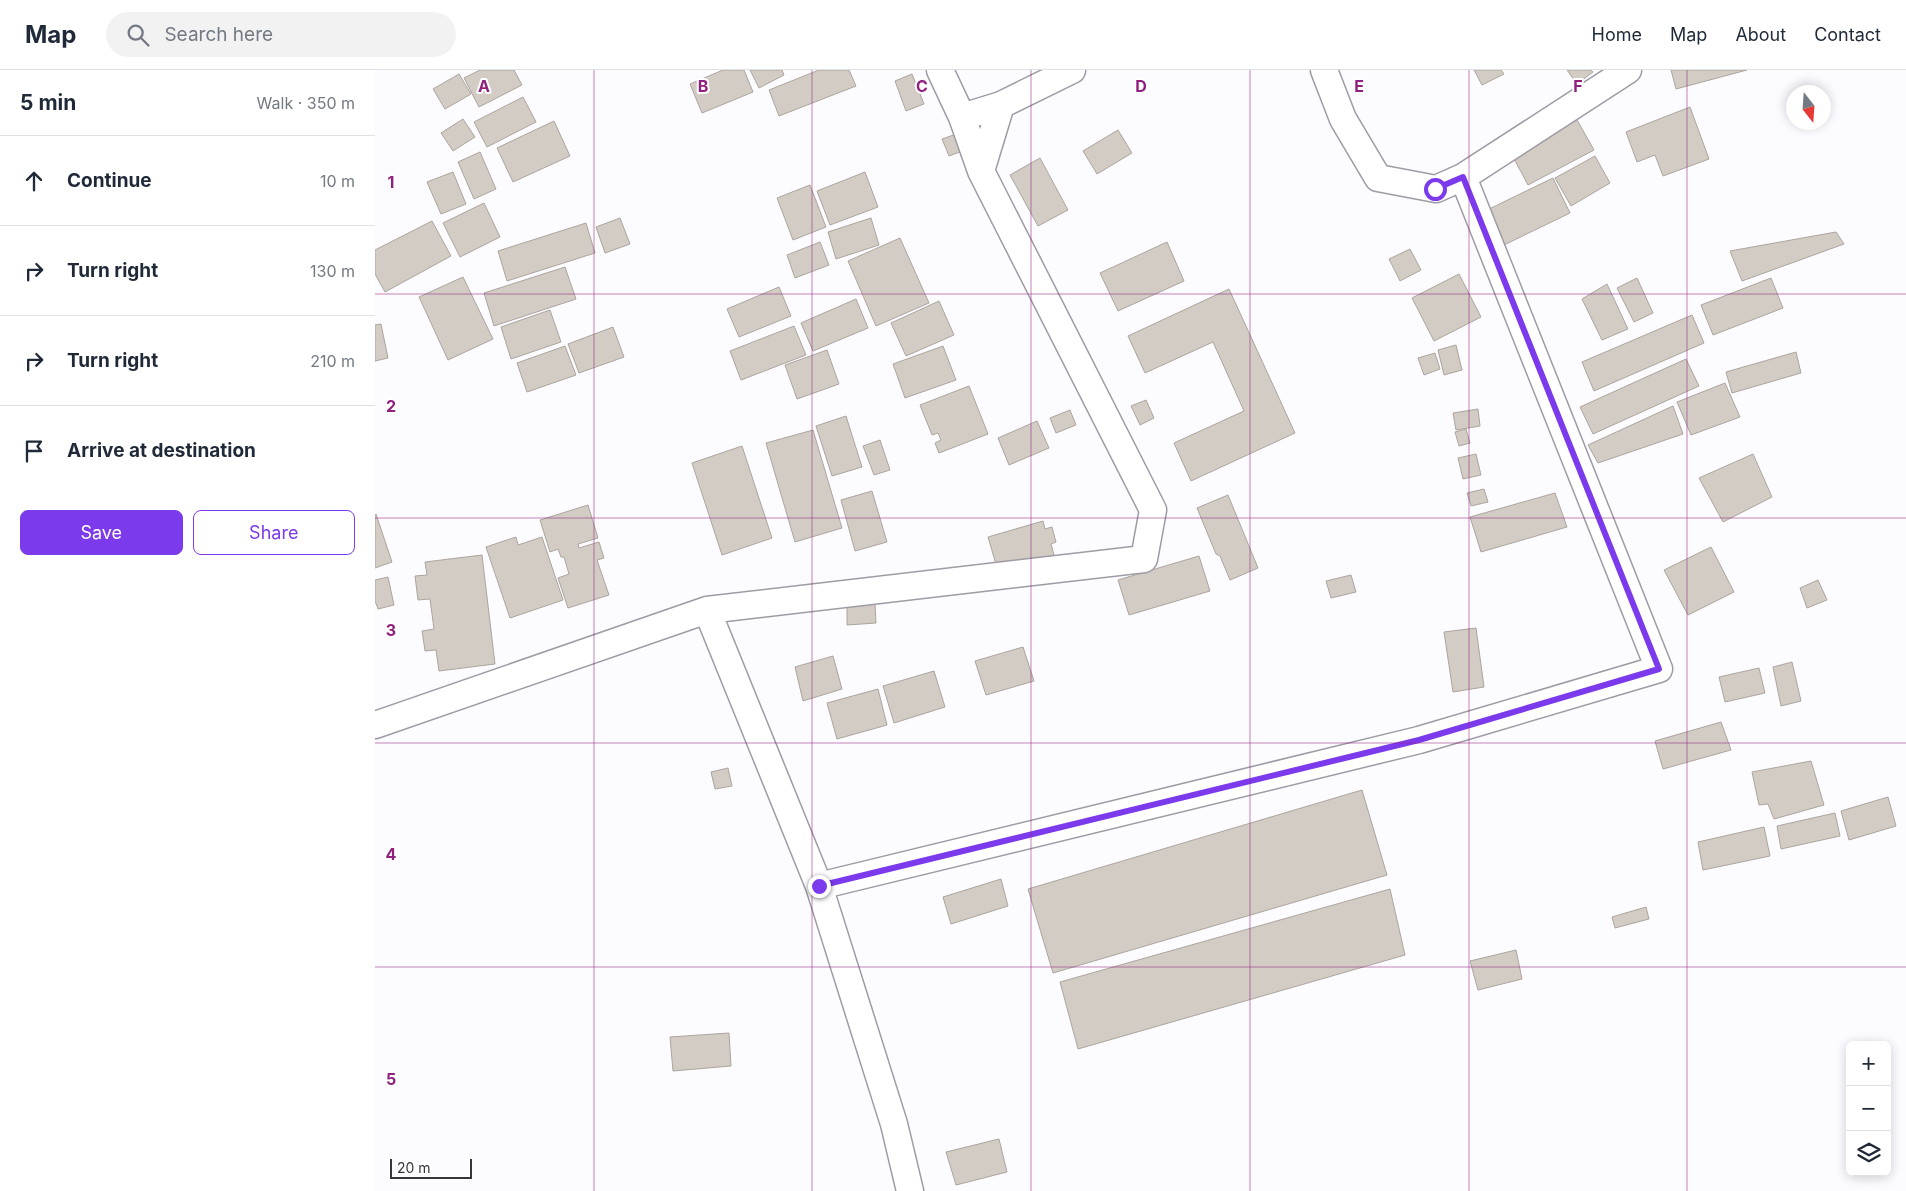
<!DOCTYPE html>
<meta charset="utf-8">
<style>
:root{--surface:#fff;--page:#f2f2f3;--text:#1f2937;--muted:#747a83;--line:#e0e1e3;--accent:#7c3aed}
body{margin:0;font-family:Inter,sans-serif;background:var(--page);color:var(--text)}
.controls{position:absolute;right:15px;bottom:15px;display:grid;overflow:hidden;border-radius:8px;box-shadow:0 2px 12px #0003}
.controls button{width:45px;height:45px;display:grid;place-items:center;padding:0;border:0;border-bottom:1px solid var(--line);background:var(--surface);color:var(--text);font:25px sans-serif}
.compass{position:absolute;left:1411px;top:15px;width:45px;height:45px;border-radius:50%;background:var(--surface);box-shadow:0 2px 12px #0003;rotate:163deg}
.scale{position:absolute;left:15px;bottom:12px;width:82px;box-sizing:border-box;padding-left:5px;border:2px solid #373539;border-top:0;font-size:14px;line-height:18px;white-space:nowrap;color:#373539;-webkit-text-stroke:4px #fff;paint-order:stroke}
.stop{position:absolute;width:15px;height:15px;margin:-11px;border:4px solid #7c3aed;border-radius:50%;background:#fff}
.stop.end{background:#7c3aed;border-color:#fff;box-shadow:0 1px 5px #0008}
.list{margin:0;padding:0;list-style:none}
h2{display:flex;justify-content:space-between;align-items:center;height:65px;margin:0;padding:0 20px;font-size:21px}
h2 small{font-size:16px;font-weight:400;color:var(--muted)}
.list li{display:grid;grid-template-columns:32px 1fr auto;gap:15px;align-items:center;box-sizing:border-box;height:90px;padding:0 20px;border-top:1px solid var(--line)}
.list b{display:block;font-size:19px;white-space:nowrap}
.list em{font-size:16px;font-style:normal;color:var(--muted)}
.actions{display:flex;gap:10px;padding:15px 20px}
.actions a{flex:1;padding:11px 0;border:1px solid var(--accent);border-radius:8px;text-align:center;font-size:18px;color:var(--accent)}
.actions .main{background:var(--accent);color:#fff}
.icon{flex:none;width:28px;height:28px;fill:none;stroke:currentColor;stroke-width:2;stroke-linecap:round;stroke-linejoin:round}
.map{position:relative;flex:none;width:1531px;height:1121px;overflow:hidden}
header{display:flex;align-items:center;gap:30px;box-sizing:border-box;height:70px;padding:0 25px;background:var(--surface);border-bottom:1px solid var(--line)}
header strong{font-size:24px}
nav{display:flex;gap:28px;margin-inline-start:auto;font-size:18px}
.search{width:350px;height:45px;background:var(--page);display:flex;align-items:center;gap:12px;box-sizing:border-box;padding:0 18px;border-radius:28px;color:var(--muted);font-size:19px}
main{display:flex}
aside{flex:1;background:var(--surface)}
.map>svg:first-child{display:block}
.building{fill:#d3ccc4;stroke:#aca59d}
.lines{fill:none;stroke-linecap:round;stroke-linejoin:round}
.minor-casing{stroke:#9e9ba5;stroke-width:29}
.minor{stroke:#fff;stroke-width:26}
.route{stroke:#7c3aed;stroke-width:6}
.grid{fill:none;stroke:#91207f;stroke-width:1;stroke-opacity:0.55}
.grid-label{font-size:16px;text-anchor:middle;font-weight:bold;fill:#91207f;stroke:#fff;stroke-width:4;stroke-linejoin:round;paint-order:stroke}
</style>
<header>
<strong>Map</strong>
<div class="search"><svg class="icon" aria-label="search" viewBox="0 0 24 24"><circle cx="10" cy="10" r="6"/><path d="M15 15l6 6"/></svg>Search here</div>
<nav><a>Home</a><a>Map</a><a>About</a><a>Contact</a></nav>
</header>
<main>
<aside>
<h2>5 min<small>Walk · 350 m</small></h2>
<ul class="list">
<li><svg class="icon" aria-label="ahead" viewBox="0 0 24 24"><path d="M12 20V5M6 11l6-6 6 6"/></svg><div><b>Continue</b></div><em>10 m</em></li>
<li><svg class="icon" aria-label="right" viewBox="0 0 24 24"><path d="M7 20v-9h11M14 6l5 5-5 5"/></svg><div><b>Turn right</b></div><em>130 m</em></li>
<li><svg class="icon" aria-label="right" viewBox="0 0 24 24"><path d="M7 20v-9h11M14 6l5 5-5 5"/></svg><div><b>Turn right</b></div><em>210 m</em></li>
<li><svg class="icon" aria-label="arrive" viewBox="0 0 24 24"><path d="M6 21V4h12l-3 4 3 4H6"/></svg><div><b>Arrive at destination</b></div></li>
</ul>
<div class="actions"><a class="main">Save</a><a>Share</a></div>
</aside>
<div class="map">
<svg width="1531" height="1121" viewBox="0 0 1531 1121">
<rect width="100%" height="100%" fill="#fcfbff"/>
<!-- building -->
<path class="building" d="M105,0H139L147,15L104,37L89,8Z
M348,0H369L378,22L327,43L315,14Z
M375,0H407L409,5L384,18Z
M444,0H474L481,16L404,46L394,20Z
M1099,0H1126L1129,4L1107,15Z
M1192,0H1216L1218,2L1202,14Z
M1296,0H1372L1301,19Z
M84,4L96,24L70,39L58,19Z
M537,4L549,34L531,41L520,11Z
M148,27L161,52L112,77L99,52Z
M1315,37L1334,89L1288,106L1280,85L1262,92L1251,62Z
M88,49L100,67L78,81L66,63Z
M1202,50L1219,80L1153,115L1137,85Z
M179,51L195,86L138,112L122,78Z
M743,60L757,83L722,104L708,81Z
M584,63L590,80L574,86L567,69Z
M105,82L121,119L99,129L83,92Z
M1220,86L1235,113L1196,136L1180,108Z
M665,88L693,140L663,156L635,105Z
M78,102L91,134L66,144L52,112Z
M490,102L503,137L455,155L442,121Z
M1178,108L1195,143L1129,175L1112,140Z
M435,115L451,157L418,170L402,128Z
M109,133L125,167L85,187L68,153Z
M245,148L255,174L230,183L221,157Z
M496,148L504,175L461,189L453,162Z
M57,151L76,186L10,222L0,204V180Z
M211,153L220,183L132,211L123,181Z
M1461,162L1469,174L1367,211L1355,181Z
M525,168L554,233L501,256L473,191Z
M445,172L454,195L420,208L412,185Z
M792,172L809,211L743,241L725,203Z
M1035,179L1046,200L1025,211L1014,189Z
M190,197L201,229L119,256L109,223Z
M1084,204L1106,247L1059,271L1037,228Z
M88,207L118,269L73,290L44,227Z
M1262,208L1278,243L1259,252L1242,218Z
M1396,208L1408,238L1338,265L1326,235Z
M1232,214L1253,259L1227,270L1207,229Z
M404,217L416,246L364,267L352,239Z
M854,219L920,363L816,411L799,373L869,341L838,272L770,303L753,266Z
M481,229L493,258L438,281L426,253Z
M564,231L579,265L531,286L516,253Z
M175,240L186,272L136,289L126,257Z
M1317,245L1329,273L1219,321L1207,292Z
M6,254L13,288L0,291V255Z
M419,256L431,285L366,310L355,281Z
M238,257L249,287L204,303L193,274Z
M1081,275L1087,300L1069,305L1063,280Z
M190,276L201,305L152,322L142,293Z
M568,276L581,310L530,328L518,294Z
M452,280L464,314L422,329L410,295Z
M1421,282L1426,303L1357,323L1351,302Z
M1060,283L1065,299L1049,305L1043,288Z
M1311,289L1324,316L1218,364L1205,337Z
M1350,313L1365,347L1316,365L1302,332Z
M594,316L613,364L564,383L560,373L566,370L563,363L557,365L545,335Z
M771,330L779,348L765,355L756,336Z
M1298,336L1308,364L1223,393L1213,375Z
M1103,339L1105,356L1081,360L1078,343Z
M695,340L701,355L681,363L675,348Z
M471,346L487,397L457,406L441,356Z
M662,351L674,378L634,395L623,368Z
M1091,359L1095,373L1084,376L1080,362Z
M438,360L467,458L420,472L391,373Z
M505,370L515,400L499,405L488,376Z
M367,376L397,468L347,485L317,393Z
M1101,384L1106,405L1088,409L1083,388Z
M1378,384L1397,427L1348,452L1324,408Z
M1109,419L1113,432L1096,436L1092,423Z
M497,421L512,472L480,481L466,430Z
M1180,423L1192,457L1106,482L1095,447Z
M853,425L883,498L855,510L845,486L841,484L822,438Z
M213,435L223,468L203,474L204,478L224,472L229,488L222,490L234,525L193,538L183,508L194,504L189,487H186L183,479L175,482L165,450Z
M1,444L17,492L0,498V445Z
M668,451L670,459L677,457L681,472L676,474L679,485L623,501L613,467Z
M141,467L143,475L167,467L188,530L135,548L111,477Z
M1336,477L1359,522L1313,545L1289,500Z
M107,485L120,594L64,601L61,580L50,581L47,561L59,559L55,529L43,530L40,506L52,505L50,492Z
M824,486L835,521L754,545L743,510Z
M976,505L981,522L956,528L951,511Z
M13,507L19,535L3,539L1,533H0V510Z
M1443,510L1452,530L1432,538L1425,518Z
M500,534L501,553L472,555V536Z
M1101,558L1109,617L1078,622L1069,562Z
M648,577L659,611L611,625L600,591Z
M458,586L467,619L428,631L420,597Z
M1417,592L1426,631L1406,636L1398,597Z
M1384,598L1390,623L1350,632L1344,607Z
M559,601L570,637L519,653L508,616Z
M503,619L512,655L462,669L452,633Z
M1346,652L1356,680L1288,699L1280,671Z
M1436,691L1449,735L1399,749L1393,734L1384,735L1377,702Z
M353,698L357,716L340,719L336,702Z
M987,720L1012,805L678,903L653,819Z
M1513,727L1521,756L1474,770L1466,741Z
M1460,743L1465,766L1406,779L1402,756Z
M1389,757L1395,786L1328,800L1323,772Z
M626,809L633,836L576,854L568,827Z
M1015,819L1030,885L703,979L685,912Z
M1271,837L1274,849L1240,858L1237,847Z
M1141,880L1147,909L1103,920L1095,891Z
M354,963L356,996L298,1001L295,967Z
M624,1069L632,1102L581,1115L571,1082Z"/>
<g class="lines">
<defs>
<path id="minor" d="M949,0L968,49L1003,108L1061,119L1088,107
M587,47L626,35L697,0
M606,101L626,35
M332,540L444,816L519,1054L535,1121
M0,655L332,540L769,489L778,440L606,101L587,47L565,0
M444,816L1044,670L1284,599L1088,107L1253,0"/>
</defs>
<!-- minor casing -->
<use href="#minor" class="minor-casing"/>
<!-- minor -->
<use href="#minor" class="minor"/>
</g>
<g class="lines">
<!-- route -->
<path class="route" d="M444,816L1044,670L1284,599L1088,107L1060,119"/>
</g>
<!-- grid -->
<path class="grid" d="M219,0V1121M437,0V1121M656,0V1121M875,0V1121M1094,0V1121M1312,0V1121M0,224H1531M0,448H1531M0,673H1531M0,897H1531"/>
<g class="grid-label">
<text x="109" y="22">A</text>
<text x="328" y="22">B</text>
<text x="547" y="22">C</text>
<text x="766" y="22">D</text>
<text x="984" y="22">E</text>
<text x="1203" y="22">F</text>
<text x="16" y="118">1</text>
<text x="16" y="342">2</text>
<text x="16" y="566">3</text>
<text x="16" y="790">4</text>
<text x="16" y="1015">5</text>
</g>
</svg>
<div class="controls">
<button>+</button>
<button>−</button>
<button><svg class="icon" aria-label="layers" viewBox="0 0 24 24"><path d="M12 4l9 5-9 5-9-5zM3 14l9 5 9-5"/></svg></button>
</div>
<svg class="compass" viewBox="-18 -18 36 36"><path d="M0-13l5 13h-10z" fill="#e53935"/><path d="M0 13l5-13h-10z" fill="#747a83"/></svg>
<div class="scale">20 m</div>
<div class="stop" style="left:1060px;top:119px"></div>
<div class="stop end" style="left:444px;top:816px"></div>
</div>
</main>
